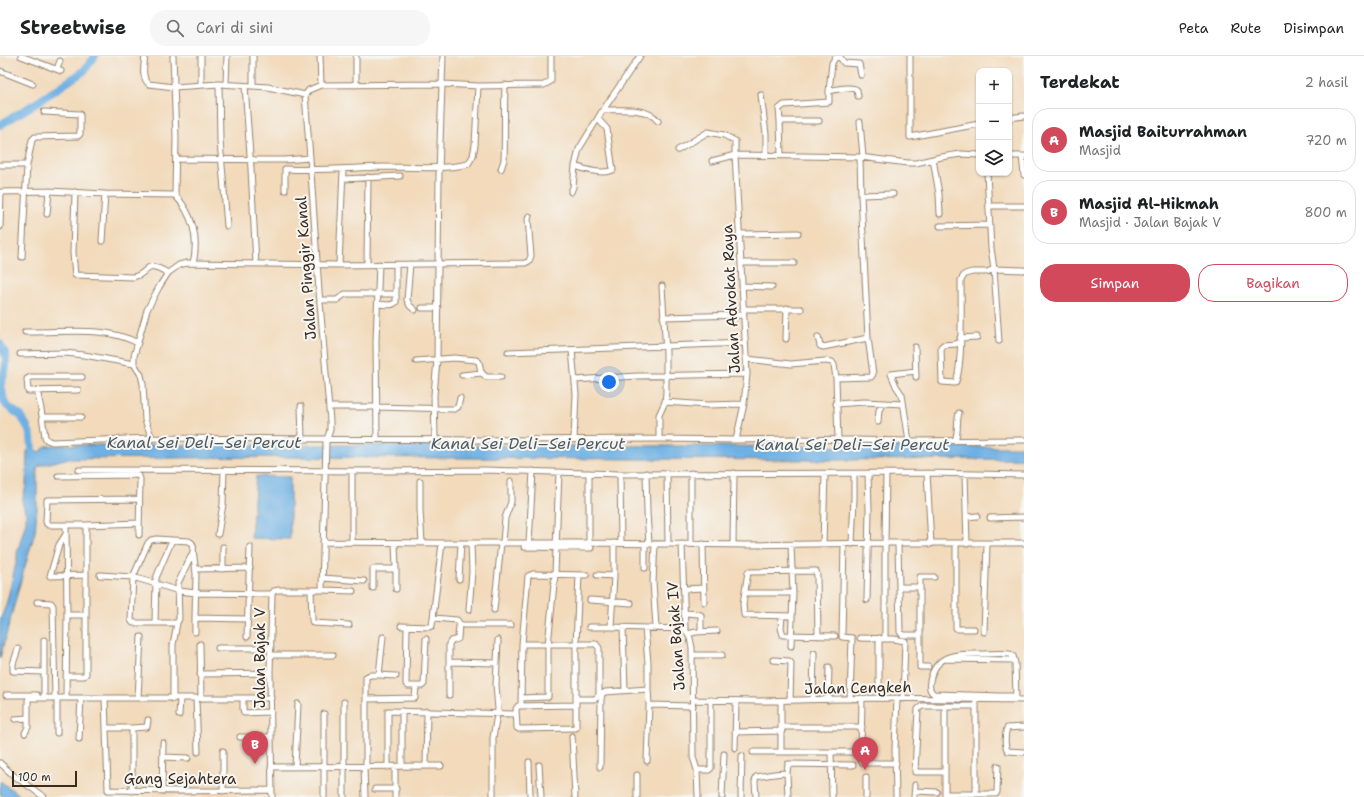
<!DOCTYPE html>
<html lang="id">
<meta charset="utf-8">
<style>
:root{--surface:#fff;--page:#f6f6f6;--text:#202124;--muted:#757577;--line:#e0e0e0;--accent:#d1495b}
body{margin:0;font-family:"Shantell Sans",sans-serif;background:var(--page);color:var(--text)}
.controls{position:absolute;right:12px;top:12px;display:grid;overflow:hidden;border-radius:8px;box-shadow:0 1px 3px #0004}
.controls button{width:36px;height:36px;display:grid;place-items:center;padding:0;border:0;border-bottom:1px solid var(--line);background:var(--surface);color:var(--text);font:20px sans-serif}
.scale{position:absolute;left:12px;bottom:10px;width:65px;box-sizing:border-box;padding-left:4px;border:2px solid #3b2a1e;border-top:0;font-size:11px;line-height:14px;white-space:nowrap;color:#3b2a1e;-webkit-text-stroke:3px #f6f6f2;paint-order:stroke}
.you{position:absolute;left:609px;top:326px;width:14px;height:14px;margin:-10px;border:3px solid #fff;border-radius:50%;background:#1a73e8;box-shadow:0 0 0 6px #1a73e833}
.badge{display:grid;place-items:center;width:26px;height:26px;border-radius:50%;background:var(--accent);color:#fff;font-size:13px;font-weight:700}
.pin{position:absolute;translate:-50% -33px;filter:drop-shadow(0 1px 2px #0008)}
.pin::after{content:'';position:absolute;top:21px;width:14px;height:12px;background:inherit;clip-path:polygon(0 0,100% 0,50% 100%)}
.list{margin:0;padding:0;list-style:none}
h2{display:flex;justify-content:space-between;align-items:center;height:52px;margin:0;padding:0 16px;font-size:17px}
h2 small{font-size:13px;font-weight:400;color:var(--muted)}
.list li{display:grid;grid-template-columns:26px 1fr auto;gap:12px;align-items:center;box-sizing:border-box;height:64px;margin:0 8px 8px;padding:0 8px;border:1px solid var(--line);border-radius:16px}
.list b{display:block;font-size:15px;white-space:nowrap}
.list p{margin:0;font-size:13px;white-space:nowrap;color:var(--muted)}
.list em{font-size:13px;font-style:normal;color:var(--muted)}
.actions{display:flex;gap:8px;padding:12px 16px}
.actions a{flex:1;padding:9px 0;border:1px solid var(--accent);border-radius:16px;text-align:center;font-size:14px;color:var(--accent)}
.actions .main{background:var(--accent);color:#fff}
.icon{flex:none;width:22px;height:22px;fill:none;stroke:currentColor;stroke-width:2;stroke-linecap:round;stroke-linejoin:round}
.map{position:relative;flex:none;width:1024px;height:741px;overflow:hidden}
header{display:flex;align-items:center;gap:24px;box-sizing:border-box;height:56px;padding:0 20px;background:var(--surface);border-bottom:1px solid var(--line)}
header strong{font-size:19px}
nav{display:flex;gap:22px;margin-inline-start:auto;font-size:14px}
.search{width:280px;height:36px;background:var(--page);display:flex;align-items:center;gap:10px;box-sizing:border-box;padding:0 14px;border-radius:16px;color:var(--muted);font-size:15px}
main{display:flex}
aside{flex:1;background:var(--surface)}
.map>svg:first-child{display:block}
.water{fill:#6eb0e3;stroke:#546d80}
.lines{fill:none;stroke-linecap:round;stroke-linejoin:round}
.river{stroke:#6eb0e3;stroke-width:8}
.minor-casing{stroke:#96826c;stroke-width:7}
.minor{stroke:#fff;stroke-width:5}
.labels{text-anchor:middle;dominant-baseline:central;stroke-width:4;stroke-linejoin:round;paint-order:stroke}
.street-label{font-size:15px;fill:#3b2a1e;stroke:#f6f6f2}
.water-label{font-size:16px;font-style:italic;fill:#4d5963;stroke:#f6f6f2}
</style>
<header>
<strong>Streetwise</strong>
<div class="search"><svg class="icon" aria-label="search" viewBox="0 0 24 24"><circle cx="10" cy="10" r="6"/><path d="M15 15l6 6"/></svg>Cari di sini</div>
<nav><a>Peta</a><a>Rute</a><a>Disimpan</a></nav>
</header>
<main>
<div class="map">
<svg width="1024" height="741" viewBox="0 0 1024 741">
<rect width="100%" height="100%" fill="#f6f6f2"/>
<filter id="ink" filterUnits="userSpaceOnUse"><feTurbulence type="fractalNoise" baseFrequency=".025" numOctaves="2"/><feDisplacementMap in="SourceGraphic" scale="8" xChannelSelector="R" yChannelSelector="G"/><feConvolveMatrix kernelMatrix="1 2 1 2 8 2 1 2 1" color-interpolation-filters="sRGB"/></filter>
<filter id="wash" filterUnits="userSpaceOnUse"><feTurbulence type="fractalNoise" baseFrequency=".012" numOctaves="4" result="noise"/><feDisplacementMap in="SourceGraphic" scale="16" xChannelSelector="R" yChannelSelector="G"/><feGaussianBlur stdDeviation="0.9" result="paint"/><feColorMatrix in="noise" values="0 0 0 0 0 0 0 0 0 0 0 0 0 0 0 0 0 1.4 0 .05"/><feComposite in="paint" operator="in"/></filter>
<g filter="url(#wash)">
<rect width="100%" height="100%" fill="#f2dabb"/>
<!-- water -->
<path class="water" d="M62,389H295L1024,391V403L815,404L285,401L65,403L38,410L37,413V453L35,476L19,531L0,602V565L6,549L17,503V497L26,466V458L22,445L26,430L27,395L36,394L39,396L46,390Z
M256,420L290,421V483L251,482Z
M0,725L22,741H4L0,738Z"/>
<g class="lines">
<!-- river -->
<path class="river" d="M0,69L33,49L84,15L95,0
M0,288L6,299V311L1,328L4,345L7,350L21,360L27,370L31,381L33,406"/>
</g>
</g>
<g filter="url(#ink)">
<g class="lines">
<defs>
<path id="minor" d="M21,0L61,15
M145,0C144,9 141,22 149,28L174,31L219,28L268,31L305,39
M173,0L176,81L175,139
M201,0V29
M320,0L321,29
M910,0V81L979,68
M57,13L60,5
M0,15L33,28
M219,28L220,85L227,170
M226,28L227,0
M356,29V0
M245,30L251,113L256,208
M253,30V0
M829,35L832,7L835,2L840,1L844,7L859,8L861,19
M761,39L766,78V99
M604,54C621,54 648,51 658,65
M1009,62L1024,60
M780,65H819
M860,66L863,101
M678,94L708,76L724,79L735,85V99L712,105
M781,99L780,65L779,53L784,49L829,46V35C837,33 851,30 857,34L858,40
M1009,100H1024
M1022,100L1024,119
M176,103L284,104L310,102
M933,103L939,138L940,158
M0,109H27
M575,110C586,114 602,119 613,114L607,73L598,63
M501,113C502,110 503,107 504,104C505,79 504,54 505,29
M987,117L991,192L994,213L999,285
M343,123L400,120
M285,134V113C317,115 350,112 382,111C407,111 445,114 468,108L473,100L475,89L478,30
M0,136L49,135L105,138L175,139C193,158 199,183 193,207
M75,136L73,197L75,219L133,221C152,217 142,202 168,217
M571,136L573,131L575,110L579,93L601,57L640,0
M861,139L893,138
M989,150H1024
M47,158L49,135
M940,170L989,169
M0,171L1,136
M740,178L798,177
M102,185L105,138
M22,201L27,109L32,84L35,81L78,80L80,78V58L44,56
M741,207H794
M367,208L368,121
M410,208L407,244L410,250L415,254
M339,209L343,114
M742,230L772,231
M320,244H337L345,238H396
M378,248C384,248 392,251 396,246V209
M422,252H438
M743,253H801
M663,261L744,259
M25,276C63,277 104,269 138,287
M818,281L820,290L823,291L868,282
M960,282L977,281
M786,283L787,252
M960,286L956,288L943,289L941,291L942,326L955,327C963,316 961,243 961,224L965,218L972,216H987L994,213L1024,214
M915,291L916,321
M572,294L576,338L574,383
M508,296L745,287
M20,298L65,297L84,299L134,308
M747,303L791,308L825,305L832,306L834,309L836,322L838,384
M416,305L454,302L476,304L479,306L481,316L486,321H501
M462,319L482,317
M836,322L871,321L873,318L868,282L861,139L860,101
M575,324L637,320L747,318
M37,334L41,353L45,381L47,384L52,386L152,382L484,384L659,383L736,384L795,383L909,385L1024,384
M78,334L28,335L27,323L31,321H82
M665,346L708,349L744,348
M836,348L864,346L903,348
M301,350L302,382
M330,351H376L454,353L458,351L460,342
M42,361H81
M878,366L879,354L883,347
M152,382L145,364L143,328L141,319L134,308V300L147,254L159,231L168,217L179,209L187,207L339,209L525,207L529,205L531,200L528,163L529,160
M377,383L376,284L379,208
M435,383L434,339L437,304L439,117L443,0
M659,383V359L665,346L666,336V297L662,230
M736,384L744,348L747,318L735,99L860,101L908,107H916L941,101L961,98L979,99
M955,384C959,376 956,366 959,357
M909,385L902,339L896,330L891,318L916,315
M79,414L387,415L485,414L620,418L927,417L1024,419
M352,415V486
M646,417L647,456L649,488
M667,417L668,488
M691,417V488
M927,417L931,488
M620,418L621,487
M965,418L967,488
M58,420L136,419L139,420L140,423L139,479
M420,425V454L422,487
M139,443L47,444L46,466L47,468L49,469H86L139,467
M967,461L977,460
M990,462L1024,461
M66,469L67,559L66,642
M66,478L59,489L50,520L86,519
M218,478L223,448L224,414
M156,483L189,485C194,487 194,491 193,496L178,527L179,563L177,567H133L131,564L133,521L148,487L151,484Z
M323,486L442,487H589L747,489L885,487H1024
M503,487L505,462L511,446V425
M529,487L533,415
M589,487V417
M655,488L653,526L656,571
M682,488L685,573L690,582L692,592L693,701L697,714L698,741
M703,488L704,546
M823,488L825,418
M844,488L842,581L852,582L850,643
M852,488L854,442V418
M898,488L900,576L903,579H920
M956,488V572L958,573H974
M733,489L734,417
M791,489L793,537L791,590
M524,491L591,492
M193,493L196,518L195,562L248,563
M645,512V488
M196,513L250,512
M223,513V491
M396,513V533
M100,519L133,521L179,535L196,537L272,538
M597,519L614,520L611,571L685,573
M614,520V487
M322,522L364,525
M459,523L461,487
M899,531H920
M373,532V513H396L395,487
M684,533L704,532
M311,534L312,564L313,567L349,569
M322,534L353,535
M745,537H793
M590,544L631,547
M867,544L869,454L868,417
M37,546L51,547L53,550L55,642
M469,554L472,516L471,487
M494,554L501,487
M685,557L698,558L701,559V575
M67,559H86
M782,560L781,572L783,579L835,580
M792,560L744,559L743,548L748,516L816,515L817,520L818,580
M434,562L457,564L460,568L463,569H511
M155,567L156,522L172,484
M401,570L429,571L432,570L442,487
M407,571L406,628L408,630H416
M589,571H611
M623,571L625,634
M645,572L648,607V633
M195,576V562
M984,576L987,488
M688,578L696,576L717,575
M247,581L250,491
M860,582L894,583L905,585L903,643
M879,582V642
M885,582V487L886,417
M200,588L201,643
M522,588L528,520L533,518L587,519
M218,592H271
M18,593L13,608V615L44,616
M270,599H333
M692,599H722
M945,603L1014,604
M773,604L789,605L791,607L790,644
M449,606L497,607
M928,611H920V521H934
M200,618L270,617
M379,619L396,620
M66,620H84L86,618V469
M6,639H37
M449,639V588L451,585L458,583L459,567
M1001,640H1016
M44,642V584
M57,642V677
M105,642L108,734L181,735L272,734
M138,642L141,581
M243,642V653L244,657L271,656
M521,642L548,641V589L555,518L559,416
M173,643V589L177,567
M196,643L198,696
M367,643L415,642L416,630H422L424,628L426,583
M576,643V589L579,519
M693,644L760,645L879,642L1024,644
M813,644L814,597
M828,644L829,611
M1001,644V640L934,638C929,635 929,630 930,625C936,596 959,598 982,598C991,598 1001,597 1010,598L1013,600L1015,607L1016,644
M781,645V696
M976,647V738
M521,649L522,588H596L599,592V639L595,643H576V672L519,673L517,672L516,653L518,650L576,649
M945,650V738H996L997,736L998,710
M324,658V741
M179,659L180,643
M15,663L28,662
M782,671H862
M1024,671L1007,672C1005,678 1004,690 1008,695L1024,696
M106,672H132V735
M132,672L147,671L148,664
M735,676L782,675
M25,677L28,671V644L30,642H271
M572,680L575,741
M240,681H271
M79,683L81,642
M735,692L736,645
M753,696H861L862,642
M831,696L832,741
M861,696V705L863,707H896
M163,701L188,702
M647,705L649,649
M529,706L530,741
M0,707L13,719L44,741
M539,709L541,741
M402,710V655
M426,710L427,655
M271,711L441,710
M295,711L298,648
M364,711L365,741
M366,711V621L370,619H379L383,581
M388,711V655L515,658
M600,711L601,644L602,638L605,636L648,633L649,649L693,650
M697,714H709L711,712V644
M945,716H915L918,653L922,650H976
M637,719V741
M866,721V741
M375,733H396
M162,735L163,687
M223,735V695
M915,735L937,736
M272,741L270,617L272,538L274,535L279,534H322L326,386L330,374V365L319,235L310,102L305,39L309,34L321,29L443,28L478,30L544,29L551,25V0
M344,741V646
M395,741V711
M493,741V682L498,653L496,629L498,584
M722,741L724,698
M741,741L742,700
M756,741L755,726L756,721C768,719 775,717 787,717
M788,741L787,717L788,708L853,709
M896,741L895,694L897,642
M914,741L915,729"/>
</defs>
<!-- minor casing -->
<use href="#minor" class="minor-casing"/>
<!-- minor -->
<use href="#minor" class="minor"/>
</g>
</g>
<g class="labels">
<!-- street labels -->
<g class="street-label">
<text transform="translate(306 212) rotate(-94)">Jalan Pinggir Kanal</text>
<text transform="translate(731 243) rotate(-93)">Jalan Advokat Raya</text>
<text transform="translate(676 580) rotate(-94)">Jalan Bajak IV</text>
<text transform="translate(260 602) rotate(-90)">Jalan Bajak V</text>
<text transform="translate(858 632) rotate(-1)">Jalan Cengkeh</text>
<text x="180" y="723">Gang Sejahtera</text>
</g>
<!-- water labels -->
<g class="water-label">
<text x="204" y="386">Kanal Sei Deli–Sei Percut</text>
<text x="528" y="387">Kanal Sei Deli–Sei Percut</text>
<text x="852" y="388">Kanal Sei Deli–Sei Percut</text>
</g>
</g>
</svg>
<div class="controls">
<button>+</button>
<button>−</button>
<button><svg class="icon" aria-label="layers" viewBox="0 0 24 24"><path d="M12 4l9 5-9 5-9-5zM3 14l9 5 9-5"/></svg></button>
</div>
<div class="scale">100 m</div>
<div class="you"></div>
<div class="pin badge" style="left:865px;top:714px">A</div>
<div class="pin badge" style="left:255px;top:708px">B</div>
</div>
<aside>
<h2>Terdekat<small>2 hasil</small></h2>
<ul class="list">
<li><span class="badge">A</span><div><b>Masjid Baiturrahman</b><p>Masjid</p></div><em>720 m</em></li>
<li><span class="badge">B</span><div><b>Masjid Al-Hikmah</b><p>Masjid · Jalan Bajak V</p></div><em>800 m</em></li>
</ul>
<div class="actions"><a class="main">Simpan</a><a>Bagikan</a></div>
</aside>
</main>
